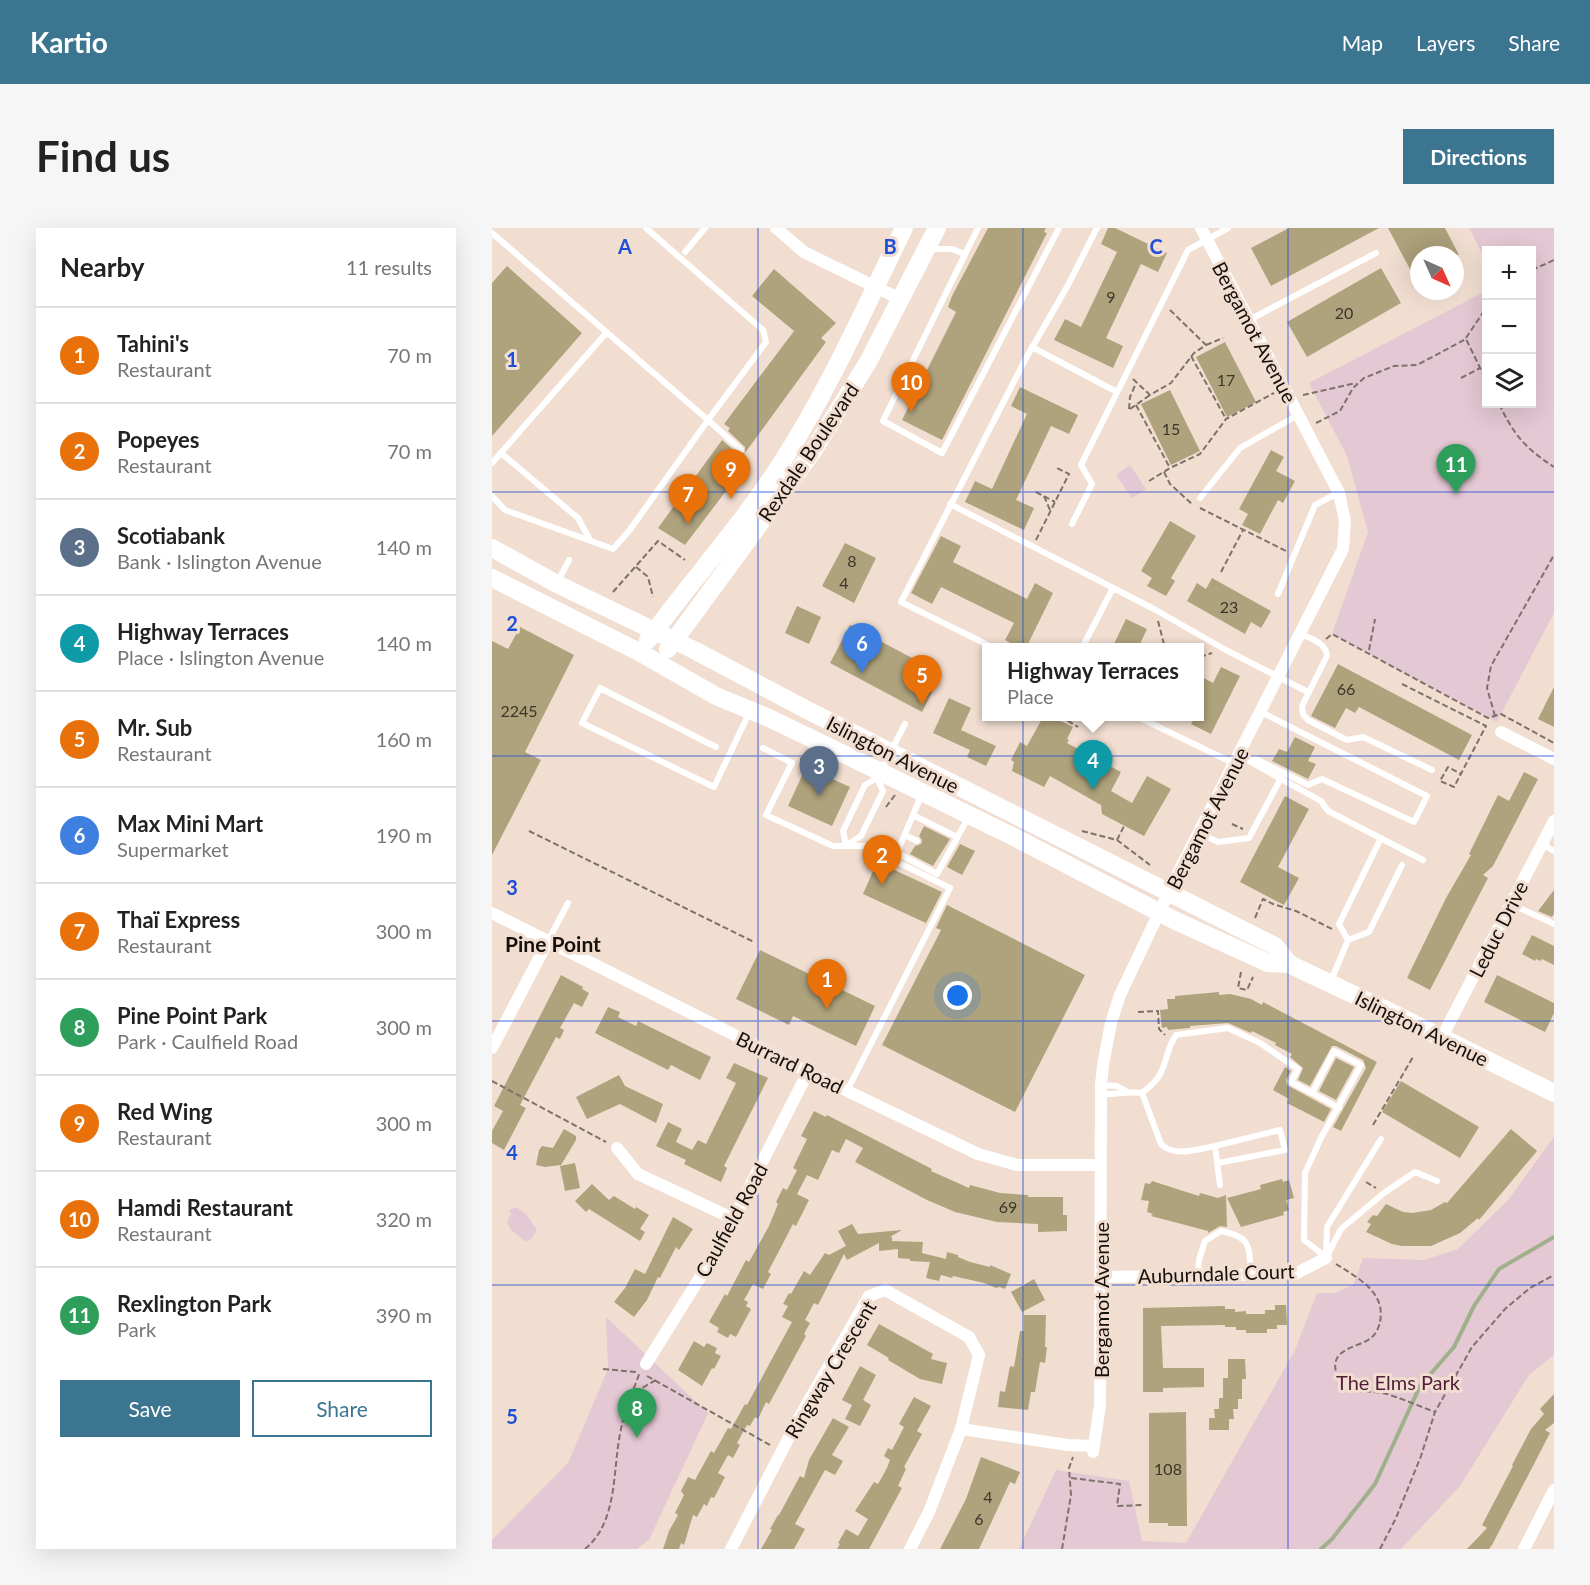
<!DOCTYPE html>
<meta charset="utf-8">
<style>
:root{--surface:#fff;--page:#f6f6f6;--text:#222;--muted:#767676;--line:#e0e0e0;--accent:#3c758f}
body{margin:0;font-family:Lato,sans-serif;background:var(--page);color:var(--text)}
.controls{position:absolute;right:18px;top:18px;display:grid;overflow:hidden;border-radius:0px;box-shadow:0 6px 24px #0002}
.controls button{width:54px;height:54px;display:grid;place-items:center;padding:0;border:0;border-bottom:2px solid var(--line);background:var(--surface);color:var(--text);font:30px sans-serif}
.compass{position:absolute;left:918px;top:18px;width:54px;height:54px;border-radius:50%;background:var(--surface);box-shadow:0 6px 24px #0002;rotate:135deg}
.you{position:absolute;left:466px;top:768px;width:21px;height:21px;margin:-15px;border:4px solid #fff;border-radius:50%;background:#1a73e8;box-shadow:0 0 0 9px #1a73e833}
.badge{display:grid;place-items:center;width:39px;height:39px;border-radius:50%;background:var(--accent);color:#fff;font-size:20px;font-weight:700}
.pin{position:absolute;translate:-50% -50px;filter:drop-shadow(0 2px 3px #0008)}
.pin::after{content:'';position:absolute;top:32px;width:21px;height:18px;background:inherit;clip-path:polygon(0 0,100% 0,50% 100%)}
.popup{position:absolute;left:490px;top:415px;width:222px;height:78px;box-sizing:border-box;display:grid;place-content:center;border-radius:0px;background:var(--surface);filter:drop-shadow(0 2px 4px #0005);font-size:20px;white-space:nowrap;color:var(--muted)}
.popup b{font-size:22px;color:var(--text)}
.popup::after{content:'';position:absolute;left:50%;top:100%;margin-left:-12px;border:12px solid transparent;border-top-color:var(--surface)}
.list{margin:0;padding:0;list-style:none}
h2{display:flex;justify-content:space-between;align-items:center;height:78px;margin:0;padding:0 24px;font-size:26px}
h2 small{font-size:20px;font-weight:400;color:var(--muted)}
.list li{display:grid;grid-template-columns:39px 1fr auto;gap:18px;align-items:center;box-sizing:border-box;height:96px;padding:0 24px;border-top:2px solid var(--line)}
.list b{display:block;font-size:22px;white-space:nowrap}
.list p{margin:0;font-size:20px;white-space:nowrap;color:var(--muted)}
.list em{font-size:20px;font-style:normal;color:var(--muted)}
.actions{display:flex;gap:12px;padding:18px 24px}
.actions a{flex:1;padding:14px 0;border:2px solid var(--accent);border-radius:0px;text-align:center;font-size:21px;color:var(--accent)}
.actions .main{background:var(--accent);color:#fff}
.icon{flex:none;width:33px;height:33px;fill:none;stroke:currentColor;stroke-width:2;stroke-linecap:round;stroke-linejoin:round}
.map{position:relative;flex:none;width:1062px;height:1321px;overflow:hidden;border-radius:0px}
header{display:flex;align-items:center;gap:36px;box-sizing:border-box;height:84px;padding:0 30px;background:var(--accent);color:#fff}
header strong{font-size:28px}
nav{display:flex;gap:33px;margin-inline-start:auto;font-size:21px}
.intro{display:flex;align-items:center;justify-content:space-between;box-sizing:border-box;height:144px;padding:0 36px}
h1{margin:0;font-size:42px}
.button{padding:15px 27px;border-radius:0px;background:var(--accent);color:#fff;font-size:21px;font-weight:700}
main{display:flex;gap:36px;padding:0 36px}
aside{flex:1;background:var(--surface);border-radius:0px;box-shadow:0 6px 24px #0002}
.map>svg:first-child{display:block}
.green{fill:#e4c8d4}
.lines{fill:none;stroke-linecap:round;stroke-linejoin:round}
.stream{stroke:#a0b08b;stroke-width:4}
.building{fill:#afa37d}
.path{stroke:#7e7269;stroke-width:2;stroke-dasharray:6 3;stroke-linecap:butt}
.service{stroke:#fff;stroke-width:6}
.minor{stroke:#fff;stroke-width:12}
.secondary{stroke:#fff;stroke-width:18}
.grid{fill:none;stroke:#1d4ed8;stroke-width:1.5;stroke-opacity:0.55}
.labels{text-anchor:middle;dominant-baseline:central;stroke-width:6;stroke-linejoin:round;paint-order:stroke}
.number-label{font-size:16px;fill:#3c3528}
.street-label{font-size:20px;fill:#16100b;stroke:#f1ded1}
.park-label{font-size:20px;fill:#511e39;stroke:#f1ded1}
.neighbourhood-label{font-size:21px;font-weight:bold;fill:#16100b;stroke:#f1ded1}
.grid-label{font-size:20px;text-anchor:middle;font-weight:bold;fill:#1d4ed8;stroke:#f1ded1;stroke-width:6;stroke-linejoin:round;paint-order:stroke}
</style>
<header>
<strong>Kartio</strong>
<nav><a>Map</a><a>Layers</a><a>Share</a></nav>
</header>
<div class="intro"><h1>Find us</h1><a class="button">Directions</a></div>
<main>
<aside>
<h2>Nearby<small>11 results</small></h2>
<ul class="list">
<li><span class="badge" style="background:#e8710a">1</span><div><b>Tahini's</b><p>Restaurant</p></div><em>70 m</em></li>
<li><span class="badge" style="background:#e8710a">2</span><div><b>Popeyes</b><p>Restaurant</p></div><em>70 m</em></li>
<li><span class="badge" style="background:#5c6f8a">3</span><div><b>Scotiabank</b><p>Bank · Islington Avenue</p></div><em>140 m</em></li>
<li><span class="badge" style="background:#0f9aa8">4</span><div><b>Highway Terraces</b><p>Place · Islington Avenue</p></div><em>140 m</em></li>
<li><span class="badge" style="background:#e8710a">5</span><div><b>Mr. Sub</b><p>Restaurant</p></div><em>160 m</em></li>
<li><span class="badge" style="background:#3f7fe0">6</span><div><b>Max Mini Mart</b><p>Supermarket</p></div><em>190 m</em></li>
<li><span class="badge" style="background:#e8710a">7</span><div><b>Thaï Express</b><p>Restaurant</p></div><em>300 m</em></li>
<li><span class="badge" style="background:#2e9e5b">8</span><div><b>Pine Point Park</b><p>Park · Caulfield Road</p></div><em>300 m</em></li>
<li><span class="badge" style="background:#e8710a">9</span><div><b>Red Wing</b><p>Restaurant</p></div><em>300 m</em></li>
<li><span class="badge" style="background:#e8710a">10</span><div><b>Hamdi Restaurant</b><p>Restaurant</p></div><em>320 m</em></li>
<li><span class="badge" style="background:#2e9e5b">11</span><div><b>Rexlington Park</b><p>Park</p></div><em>390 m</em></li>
</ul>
<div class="actions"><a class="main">Save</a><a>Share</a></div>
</aside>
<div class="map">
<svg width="1062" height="1321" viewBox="0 0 1062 1321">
<rect width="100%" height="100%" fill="#f1ded1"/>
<!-- green -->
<path class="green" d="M977,0H1062V385L1005,494L840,406L876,304L855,228L817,155L994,63V176H1040V22H994V33Z
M638,237L654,261L640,270L624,247Z
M1062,909V1127L1037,1147L968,1258L909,1321H527L564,1242L637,1253L650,1313L694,1315L803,1122L825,1065H844L862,1056L871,1030L932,1032L966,1021L1016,972Z
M24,979L34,986L45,1002L38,1012L33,1013L19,1002L15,994L19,986L17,982Z
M114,1089L216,1185L157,1312L145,1321H0V1312L76,1235L116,1141Z"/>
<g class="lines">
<!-- stream -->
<path class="stream" d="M829,1321L840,1311L883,1256L928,1158L962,1119L982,1078L1007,1041L1062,1009"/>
</g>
<!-- building -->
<path class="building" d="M496,0H554L552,4L555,5L450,212L410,192L464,84L456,79L460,68Z
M616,0H623L675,25L666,44L649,36L614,110L631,118L621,140L562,112L573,91L589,99L625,24L609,16Z
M797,0H887L779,58L759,20Z
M896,0H953L967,27H927V58Z
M15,38L90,105L0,208V55Z
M889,40L909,75L815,129L795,94Z
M282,41L344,95L329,110L334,114L253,225V219L236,203L238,200L232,196L302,103L260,68Z
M733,114L764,174L735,189L704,129Z
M528,159L586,187L577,206L559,198L524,272L542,280L532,302L473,274L483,253L500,261L535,186L519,178Z
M678,162L708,223L679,237L649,176Z
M230,212L246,226L253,225L248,233L253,238L193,317L166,300Z
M779,222L792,229L784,243L803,253L791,275L786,272L768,306L750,297L756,286L747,281Z
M678,293L704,308L679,350L683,353L674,368L655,358L660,350L649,343Z
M449,308L469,318L461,334L535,371L543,355L561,365L534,420H527L513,412L522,395L449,359L440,376L419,365Z
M353,315L384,330L362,375L330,358Z
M720,350L779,383L769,400L759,394L753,406L695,373L705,355L714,361Z
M305,378L329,389L317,416L293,405Z
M634,391L655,401L646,420H620Z
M358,397L450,446L430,484L338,435Z
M28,399L82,427L33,524L49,532L0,627V413L16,421Z
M846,436L980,507L967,532L867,479L863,485L854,480L843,500L819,488Z
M729,439L748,448L719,506L699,496L703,489H708V448L721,455Z
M1062,459V499L1046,491Z
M457,470L479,480L469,502L504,518L494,538L475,529L478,522L441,505Z
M551,489H561L581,499L575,511L577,512L575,515L629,544L619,563L640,575L655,548L679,561L652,608L610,586L609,577L558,548L552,559L520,543L522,534L519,532L528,514L535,518Z
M803,509L823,519L816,533L824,536L816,551L780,533L787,521L795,524Z
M314,539L358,559L340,598L296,578Z
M1032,544L1046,551L1001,638L991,647L996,650L938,762L915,750L954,670L979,627L977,626L1006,567L1017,573Z
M793,568L817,581L786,639L807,650L792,677L748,654Z
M432,598L458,611L441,638L418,626L423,618L429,616L430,612L427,608Z
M468,616L483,623L470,647L455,639Z
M385,634L450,664L434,695L371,666Z
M1062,662V686L1060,689L1046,683Z
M455,677L593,747L523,884L390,817L449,702L444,700Z
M1040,707L1062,718V737L1050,731L1049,733L1044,731L1043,733L1030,726Z
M268,722L383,778L364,818L301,788L297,797L244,771Z
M69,747L91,759L90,761L97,765L90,779L82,775L68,800L72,802L68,811L64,809L28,877L34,880L12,922L0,915V903L11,883L2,878Z
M1005,747L1062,775V785L1053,804L992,774Z
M727,764V767L738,766L759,771L770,777L771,774L885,834L849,903L841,899L874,840L871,832L844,818H840L818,858L806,852L811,840L798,829L800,826L783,817L784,815L760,803L759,805L736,795L698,798V800L686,801L676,802L675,799L670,800L668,782L676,781L675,771H683V768Z
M116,779L128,784L126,789L144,798L146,793L219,829L208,852L179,837L176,842L103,805Z
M844,830L862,839L844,872L827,863Z
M242,835L276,850L232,938L235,940L229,954L192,936L194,932L164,918L176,894L190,901L184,914L200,922L206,912L214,916L244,855L234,850Z
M793,839L799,843L794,852L795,857L839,881L832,894L795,875L797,871L781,862Z
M127,847L133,858L171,876L164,895L128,876L95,891L84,869Z
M909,853L987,899L968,930L890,884Z
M322,883L334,889L335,887L440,941L439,943L477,960L478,957L508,965L536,967V969H571V987H575V1003L546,1004V996L505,994L463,984L435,972L363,934L371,920L354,911L347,925L340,922L326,952L315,947L305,966L317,972L304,998L301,996L276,1044L279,1046L271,1061L261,1056L252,1072L256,1074L254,1078L259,1081L244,1109L238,1106L236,1110L225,1104L227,1100L217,1094L233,1066L235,1068L254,1032L257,1034L277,998L286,976L284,974L291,960L295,962L305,942L301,940L315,911L309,908Z
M72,901L84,908V912L69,937L53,939L44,937L47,922L50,918L61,920Z
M1019,901L1045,923L987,992L986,990L968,1005L939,1018H910L900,1016L874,1004L879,996L875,994L881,987L885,988L894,976L911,984L920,985L939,982L953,974L955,975Z
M83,935L88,960L73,963L68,938Z
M790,951L791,954L797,952L802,970L794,972L797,982L791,984L792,987L749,999L735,970L769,961L768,957Z
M660,953L707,968L708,965L726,970L734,967L735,999L728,998L716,1005V1003L659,988L661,986L655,984L657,973L649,972L653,955L658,956Z
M100,956L117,972L122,968L143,981L144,979L157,987L148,1001L153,1004L148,1013L97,981L94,984L83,973Z
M181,989L201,1001L187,1022L184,1019L168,1050L166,1049L155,1072L142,1089L122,1074L133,1060L143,1041L153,1046Z
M360,996L366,1006L410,1002L398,1009H400V1013L431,1014L430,1025L454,1031L455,1024L466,1027V1029L478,1034L498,1039V1037L519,1046L513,1061L508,1059L504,1060L492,1055L461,1048L460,1050L449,1047L447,1053L434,1050L438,1034L418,1033V1031L406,1030V1021L387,1023V1015L355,1032L352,1026L326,1077L322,1075L313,1092L318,1095L312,1106L314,1108L277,1176L274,1174L266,1191L263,1189L258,1198L255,1197L245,1215L248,1217L241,1230L236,1227L226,1245L233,1249L222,1270L219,1269L215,1278L212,1276L205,1289L201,1287L192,1317L189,1315L187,1321H171L177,1303L186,1287L183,1285L192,1267L189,1263L196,1249L203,1252L219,1223L222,1225L236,1200L239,1201L253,1176L255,1177L300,1094L290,1089L296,1078L291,1076L297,1065L299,1066L312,1043L318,1047L333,1025L337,1027L354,1018L346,1003Z
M542,1051L553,1072L530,1084L519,1064Z
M783,1077H794L795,1097H785V1101H775V1105H754V1102H744V1099H733V1097L669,1098L671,1140H712V1159L671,1160V1164H651V1080L733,1078V1081H743V1084L754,1083V1086H773V1082H783Z
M532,1087H554L553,1119H555L553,1135L548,1134L543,1164H539L536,1182L506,1179L508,1163L513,1164L518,1138L522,1139L528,1103H532Z
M387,1096L441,1126L439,1131L455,1135L450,1156L428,1151L396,1132L397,1130L375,1117Z
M202,1113L212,1119L215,1115L225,1120L223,1125L229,1128L222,1141L220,1140L210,1158L186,1142Z
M736,1131H753L754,1151H750V1171H746V1181H741L742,1191H737V1202H717V1190H723L722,1181H727V1170H731V1150H736Z
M368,1138L384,1147L371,1172L379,1177L368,1198L353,1191L360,1177L350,1172Z
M1062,1166V1195L1053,1202L1058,1205L1000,1317L997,1321H975L995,1300L990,1297L1021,1238L1020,1237L1039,1201L1052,1186L1048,1181Z
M422,1169L439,1178L425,1203L430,1206L412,1239L414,1241L406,1258L410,1260L377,1321H345L348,1316L346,1315L354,1301L366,1308L376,1291L363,1283L382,1254L386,1256L395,1240L398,1232L392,1228L396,1220L400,1222L412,1199L407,1196Z
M694,1184L695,1298H676V1295H657V1185Z
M341,1190L357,1199L340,1227L351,1233L343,1247L333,1242L303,1296L313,1301L302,1321H269L280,1302L278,1301L286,1287H287L308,1248L312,1250L317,1232Z
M489,1229L528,1244L523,1256L518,1254L487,1321H448L474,1271Z"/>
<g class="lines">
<!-- path -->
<path class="path" d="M1040,42L1062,32
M974,110L994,80
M714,117L731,110
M699,128L734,191
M969,150L988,140
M641,151L658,167L679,155L702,125L714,117L676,80
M811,167L864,155
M1007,176C1023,208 1032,219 1062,239
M644,177L678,240
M637,181L638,169L644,155
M638,181L658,167
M824,195L848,183L861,160L872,150L902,138L925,137L974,111L994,152
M672,244L678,256L700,276
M657,253L678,240L708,226L734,191L782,165
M544,264L563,274
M552,268L558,282
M708,280L794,323
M544,312L577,246L563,239
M144,339L156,349L161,369
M729,344L751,302
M121,364L166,313L193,332
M666,393L673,420
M834,411L840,406L996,490L1009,486L1062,515
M877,422L883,391
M708,429L720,425
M910,456L994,498L962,559L948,553L956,539L969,546
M568,488L586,499
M1003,488L995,460L999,438L1062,327
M308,531L323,528
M394,579L403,567
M740,596L751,601
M37,603L262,714
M590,603L625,612L658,637
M625,612L632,598
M763,690L771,671L781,676L804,683L840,701
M749,744L746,760L755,762L761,749
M646,784L666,783L667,801L673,807
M0,853L114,914
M881,897L921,829
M874,954L884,960
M844,1036C866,1050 894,1064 888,1094C887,1099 884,1106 879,1110C866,1120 838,1120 844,1144C845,1151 849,1155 854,1159C866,1166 882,1162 895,1166C911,1171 927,1178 943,1184
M111,1141L144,1144
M155,1148L278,1217
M142,1161H148L164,1152
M579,1250L628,1256L625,1278L652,1277
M93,1321C127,1293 120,1241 129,1201C133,1181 141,1163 148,1144
M570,1321L579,1267L577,1240L581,1229
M888,1321L904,1290L929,1228L943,1184L980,1119L1013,1081L1038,1060L1062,1047"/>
<!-- service -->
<path class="service" d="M486,0L391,193L450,225L567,0
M0,5L216,192L274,114L271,102L154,0
M437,21H460L473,26
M193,24L213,0
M757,92L884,25
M540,119L625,164
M9,225L86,290L98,312
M0,235L115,104
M0,268L13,282L121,321L137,303L216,192L249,222
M708,270L748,220L806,187
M458,276L662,381L732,421L816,464
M580,296L600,256L589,237L696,22L736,0
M65,355L77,332
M786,366L823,277L846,265
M809,406C820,411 834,415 835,428L810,478L811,486L816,492L855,512L871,509L940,542
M502,420L409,374L533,132L576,57L605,0
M590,420L621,360
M644,488L743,536
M224,519L108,460L90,495L222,559L258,483
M271,520L300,535L274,587L341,618H373L458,660L355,863
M755,532L829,573L836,583L931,632
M756,532L764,531L816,557L830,551L922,594L935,568L769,484
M421,587L465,609
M707,605L726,614L757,610L789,550
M413,607L425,613
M1050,616L1062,623
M354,617L351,603L373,557L385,550L413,496
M355,617L369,608L391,563L385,550
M405,625L445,646L476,590
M404,627L429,568
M1019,676L1062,696
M856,712L877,704L910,637
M56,713L76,675
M838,755L856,712L847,696L888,612
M609,857L625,858L634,863
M650,865C656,860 663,855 667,848C675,835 675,819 684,807L736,800L768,815L806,841L799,854L820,865
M609,866C624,867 635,863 650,865L669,916C683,930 706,921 723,918L728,957
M723,918L788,902L793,922L726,935
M834,1027L835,999L889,911
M834,1029L812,1012L813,945L829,910L869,837L842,823L820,865L847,880
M834,1030L849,1001L892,965L923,944L945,953
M706,1048L707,1032L713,1013L729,1003C760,1009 757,1019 759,1046"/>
<!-- minor -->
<path class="minor" d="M284,0L312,24L408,71
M1009,504L1062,531
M0,685L316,844L486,926L525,937H609
M950,809L1062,593
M0,820L56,713
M125,920L146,946L242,991
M610,1049L803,1046L834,1030
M154,1136L227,1019L316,844
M469,1201L576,1217L602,1218
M601,1224L608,1177L609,857L611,837L619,795L628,767L683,651L851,321L853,293L847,265L709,0
M239,1321L307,1190L377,1068L393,1062L477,1109L487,1127L469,1201L437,1284L418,1321
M1032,1321L1062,1262"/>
<!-- secondary -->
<path class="secondary" d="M0,320L65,356L202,422L315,482L783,718L797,736
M0,350L147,424L224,468L277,490L366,533L524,610L684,693L776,735L797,736L898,784L1062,865
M156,412C200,352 250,297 290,234C338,160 373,79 412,0
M176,421L321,223L376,134L445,0"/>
</g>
<!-- grid -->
<path class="grid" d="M266,0V1321M531,0V1321M796,0V1321M0,264H1062M0,528H1062M0,793H1062M0,1057H1062"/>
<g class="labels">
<!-- number labels -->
<g class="number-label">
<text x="619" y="68">9</text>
<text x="852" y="84">20</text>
<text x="734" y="151">17</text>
<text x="679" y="200">15</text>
<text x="360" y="332">8</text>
<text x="352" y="354">4</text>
<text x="737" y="378">23</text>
<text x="854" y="460">66</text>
<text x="27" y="482">2245</text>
<text x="516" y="978">69</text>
<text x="676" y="1240">108</text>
<text x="496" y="1268">4</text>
<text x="487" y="1290">6</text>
</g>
<!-- street labels -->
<g class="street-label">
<text transform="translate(763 104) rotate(62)">Bergamot Avenue</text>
<text transform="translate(316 224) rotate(-56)">Rexdale Boulevard</text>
<text transform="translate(401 526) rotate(27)">Islington Avenue</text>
<text transform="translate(715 590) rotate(-63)">Bergamot Avenue</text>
<text transform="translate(1006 701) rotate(-63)">Leduc Drive</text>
<text transform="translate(930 800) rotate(26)">Islington Avenue</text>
<text transform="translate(298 834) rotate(26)">Burrard Road</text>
<text transform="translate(239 992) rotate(-61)">Caulfield Road</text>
<text transform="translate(724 1045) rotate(-2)">Auburndale Court</text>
<text transform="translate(609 1072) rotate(-90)">Bergamot Avenue</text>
<text transform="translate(338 1141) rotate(-59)">Ringway Crescent</text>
</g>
<!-- park labels -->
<g class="park-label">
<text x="906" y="1154">The Elms Park</text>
</g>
<!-- neighbourhood labels -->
<g class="neighbourhood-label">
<text x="61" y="715">Pine Point</text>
</g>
</g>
<g class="grid-label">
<text x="133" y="26">A</text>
<text x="398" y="26">B</text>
<text x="664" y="26">C</text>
<text x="20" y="139">1</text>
<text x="20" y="403">2</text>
<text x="20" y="667">3</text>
<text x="20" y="932">4</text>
<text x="20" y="1196">5</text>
</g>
</svg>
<div class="controls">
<button>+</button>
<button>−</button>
<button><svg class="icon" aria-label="layers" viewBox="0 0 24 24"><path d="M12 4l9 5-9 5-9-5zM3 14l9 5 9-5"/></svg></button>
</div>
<svg class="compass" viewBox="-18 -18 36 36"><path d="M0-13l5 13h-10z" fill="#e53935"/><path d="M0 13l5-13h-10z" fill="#767676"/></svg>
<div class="you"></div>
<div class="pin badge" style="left:335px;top:781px;background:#e8710a">1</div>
<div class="pin badge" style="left:390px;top:657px;background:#e8710a">2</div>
<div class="pin badge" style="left:327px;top:568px;background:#5c6f8a">3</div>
<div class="pin badge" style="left:601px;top:562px;background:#0f9aa8">4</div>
<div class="popup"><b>Highway Terraces</b>Place</div>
<div class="pin badge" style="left:430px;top:477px;background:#e8710a">5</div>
<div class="pin badge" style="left:370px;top:445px;background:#3f7fe0">6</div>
<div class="pin badge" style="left:196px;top:296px;background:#e8710a">7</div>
<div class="pin badge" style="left:145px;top:1210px;background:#2e9e5b">8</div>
<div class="pin badge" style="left:239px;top:271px;background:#e8710a">9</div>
<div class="pin badge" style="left:419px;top:184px;background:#e8710a">10</div>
<div class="pin badge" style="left:964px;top:266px;background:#2e9e5b">11</div>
</div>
</main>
